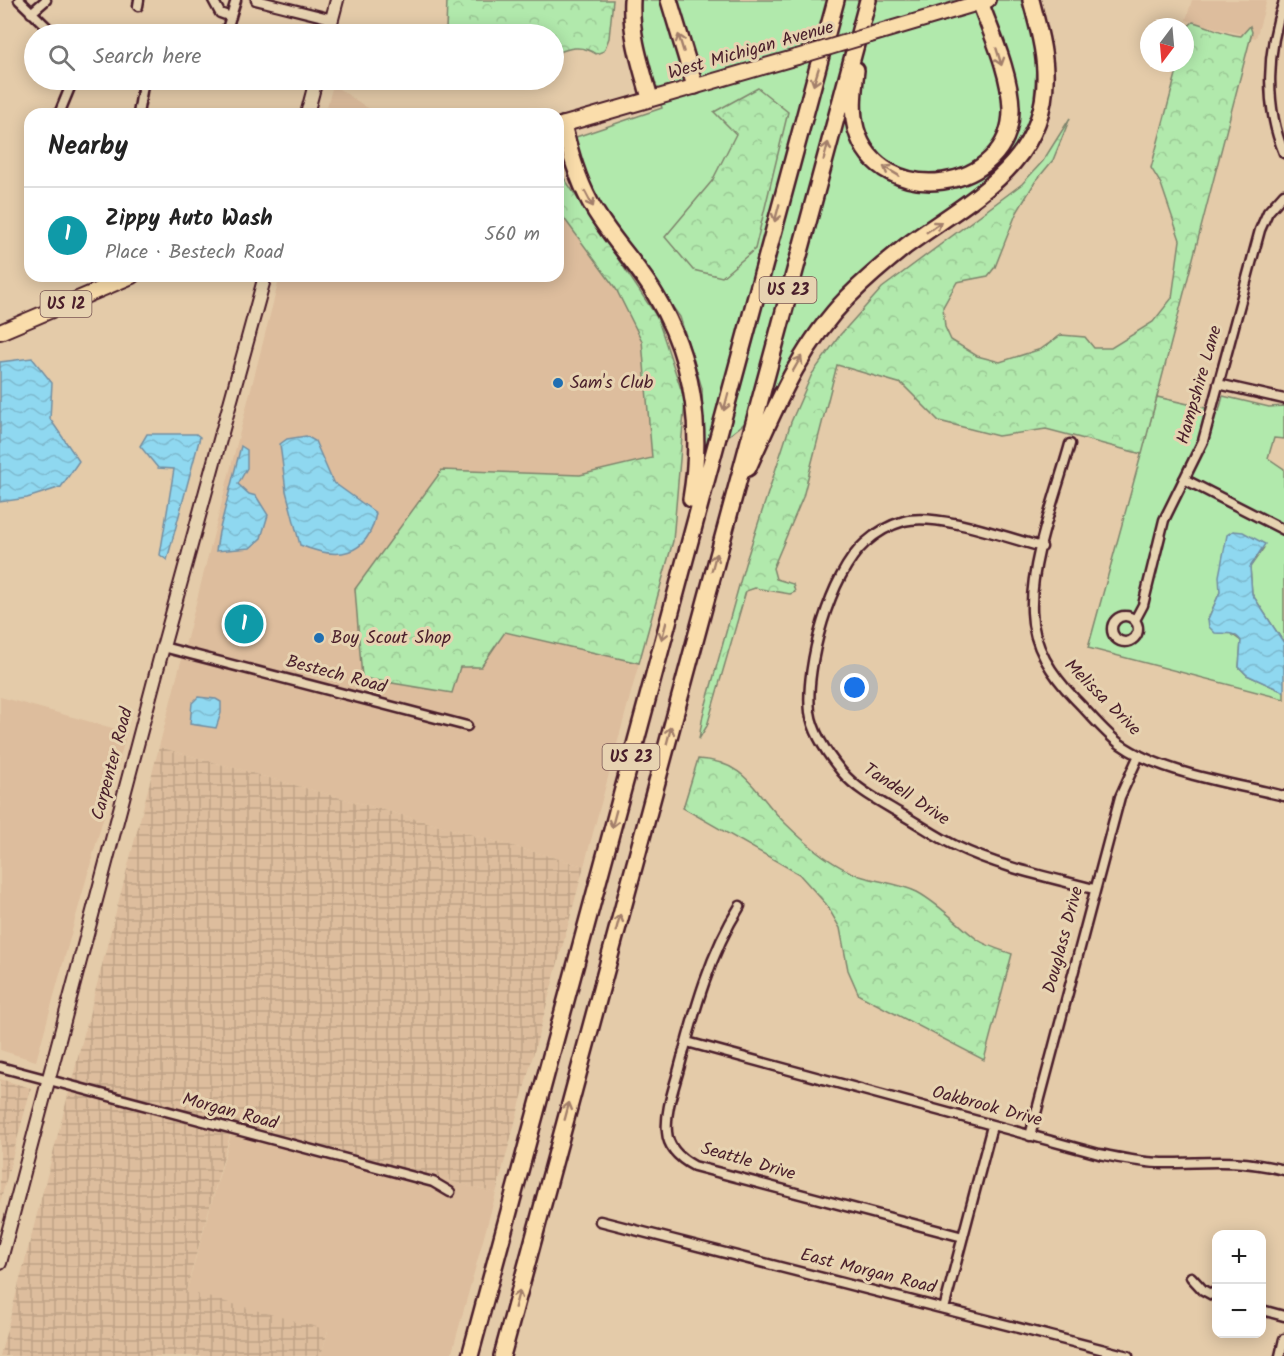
<!DOCTYPE html>
<meta charset="utf-8">
<style>
:root{--surface:#fff;--page:#f6f6f6;--text:#222;--muted:#767676;--line:#e0e0e0;--accent:#1f6fb2}
body{margin:0;font-family:Kalam,sans-serif;background:var(--page);color:var(--text)}
.controls{position:absolute;right:18px;bottom:18px;display:grid;overflow:hidden;border-radius:12px;box-shadow:0 3px 15px #0003}
.controls button{width:54px;height:54px;display:grid;place-items:center;padding:0;border:0;border-bottom:2px solid var(--line);background:var(--surface);color:var(--text);font:30px sans-serif}
.compass{position:absolute;left:1140px;top:18px;width:54px;height:54px;border-radius:50%;background:var(--surface);box-shadow:0 3px 15px #0003;rotate:196deg}
.you{position:absolute;left:855px;top:688px;width:21px;height:21px;margin:-15px;border:4px solid #fff;border-radius:50%;background:#1a73e8;box-shadow:0 0 0 9px #1a73e833}
.badge{display:grid;place-items:center;width:39px;height:39px;border-radius:50%;background:var(--accent);color:#fff;font-size:20px;font-weight:700}
.pin{position:absolute;translate:-50% -50%;border:3px solid #fff;box-shadow:0 2px 6px #0006}
.list{margin:0;padding:0;list-style:none}
h2{display:flex;justify-content:space-between;align-items:center;height:78px;margin:0;padding:0 24px;font-size:26px}
h2 small{font-size:20px;font-weight:400;color:var(--muted)}
.list li{display:grid;grid-template-columns:39px 1fr auto;gap:18px;align-items:center;box-sizing:border-box;height:96px;padding:0 24px;border-top:2px solid var(--line)}
.list b{display:block;font-size:22px;white-space:nowrap}
.list p{margin:0;font-size:20px;white-space:nowrap;color:var(--muted)}
.list em{font-size:20px;font-style:normal;color:var(--muted)}
.icon{flex:none;width:33px;height:33px;fill:none;stroke:currentColor;stroke-width:2;stroke-linecap:round;stroke-linejoin:round}
.map{position:relative;flex:none;width:1284px;height:1356px;overflow:hidden}
.search{position:absolute;background:var(--surface);box-shadow:0 3px 15px #0003;left:24px;top:24px;width:540px;height:66px;display:flex;align-items:center;gap:15px;box-sizing:border-box;padding:0 21px;border-radius:33px;color:var(--muted);font-size:22px}
.panel{position:absolute;background:var(--surface);box-shadow:0 3px 15px #0003;left:24px;top:108px;width:540px;height:174px;border-radius:18px}
.map>svg:first-child{display:block}
.built{fill:#ddbd9d}
.industrial{fill:url(#industrial-grid)}
.green{fill:#b1e9ac;stroke:#7e846c;stroke-width:1.5}
.forest{fill:url(#forest-crowns);stroke:#7e846c;stroke-width:1.5}
.water{fill:url(#water-waves);stroke:#738ea1;stroke-width:1.5}
.lines{fill:none;stroke-linecap:round;stroke-linejoin:round}
.minor-casing{stroke:#4a1f2b;stroke-width:13}
.secondary-casing{stroke:#4a1f2b;stroke-width:16}
.trunk-casing{stroke:#4a1f2b;stroke-width:18}
.motorway-casing{stroke:#4a1f2b;stroke-width:20}
.minor{stroke:#e7d3b1;stroke-width:8}
.secondary{stroke:#e7d3b1;stroke-width:12}
.trunk{stroke:#faddab;stroke-width:14}
.motorway{stroke:#faddab;stroke-width:15}
.trunk-bridge-casing{stroke:#4a1f2b;stroke-width:18;stroke-linecap:butt}
.trunk-bridge{stroke:#faddab;stroke-width:14}
.oneway{stroke:#a27e6b}
.poi-dot{fill:#1f6fb2;stroke:#e7d3b1;stroke-width:2}
.labels{text-anchor:middle;dominant-baseline:central;stroke-width:6;stroke-linejoin:round;paint-order:stroke}
.shield{fill:#e7d3b1;stroke:#795553;stroke-width:1.5}
.shield-label{font-size:16px;font-weight:bold;fill:#4a1f2b}
.street-label{font-size:18px;fill:#4a1f2b;stroke:#e7d3b1}
.poi-label{font-size:18px;fill:#4a1f2b;stroke:#e7d3b1;text-anchor:start}
</style>
<div class="map">
<svg width="1284" height="1356" viewBox="0 0 1284 1356">
<defs>
<pattern id="industrial-grid" width="8" height="8" patternUnits="userSpaceOnUse" patternTransform="scale(1.5)"><rect width="8" height="8" fill="#ddbd9d"/><path d="M0 4h8M4 0v8" fill="none" stroke="#bfa287"/></pattern>
<pattern id="forest-crowns" width="20" height="18" patternUnits="userSpaceOnUse" patternTransform="scale(1.5)"><rect width="20" height="18" fill="#b1e9ac"/><path d="M2 6a3 3 0 1 1 6 0M12 15a3 3 0 1 1 6 0" fill="none" stroke="#9ac794"/></pattern>
<pattern id="water-waves" width="16" height="10" patternUnits="userSpaceOnUse" patternTransform="scale(1.5)"><rect width="16" height="10" fill="#8fd8f0"/><path d="M0 5q4-4 8 0t8 0" fill="none" stroke="#7db9ce"/></pattern>
</defs>
<rect width="100%" height="100%" fill="#e4cba9"/>
<filter id="ink" filterUnits="userSpaceOnUse"><feTurbulence type="fractalNoise" baseFrequency=".0167" numOctaves="2"/><feDisplacementMap in="SourceGraphic" scale="12" xChannelSelector="R" yChannelSelector="G"/><feConvolveMatrix kernelMatrix="1 2 1 2 8 2 1 2 1" color-interpolation-filters="sRGB"/></filter>
<g filter="url(#ink)">
<!-- built -->
<path class="built" d="M1192,0H1267L1256,38L1186,20Z
M333,85L377,114H325Z
M558,210L616,289L642,341L652,458L580,475L442,470L355,589L362,678L460,666L481,667L505,632L639,663L584,866L159,747L280,276H558Z
M0,697L127,732L36,1061L0,1050Z
M234,1124L496,1193L451,1356H321L328,1331L186,1292Z"/>
<!-- industrial -->
<path class="industrial" d="M159,747L584,866L496,1193L233,1124L186,1291L328,1330L321,1356H0Z
M0,1079L31,1088L0,1203Z"/>
<!-- green -->
<path class="green" d="M641,0H1021L1037,51L1033,117L1003,168L859,277L805,336L769,404L704,455L702,388L680,317L595,199L573,138L662,108L639,31Z
M1223,396L1269,407L1284,406V439L1274,438L1268,458L1284,469V643L1252,594L1250,567L1263,549L1222,568L1220,592L1208,619L1224,634L1230,633L1241,641L1239,667L1247,675L1284,692V699L1088,648L1157,397L1219,411Z"/>
<!-- forest -->
<path class="forest" d="M447,0H613L609,38L604,51L596,54C581,44 569,48 554,54V34H492L488,31C475,36 457,37 446,30Z
M1193,22C1210,26 1224,35 1241,36L1250,26L1252,32L1142,454L1046,429L998,436L939,421L902,384L837,365L803,497L773,568L776,579L793,584L795,592L790,594L755,588L746,591L707,726L699,739L703,715L745,564L791,422L812,374L840,335L882,288L1022,184L1043,161L1070,118L1053,160L1035,182L1016,214L995,267L988,276L957,282L943,307L945,327L951,340L977,356L1000,362L1041,349L1061,335L1085,337L1094,348H1111L1153,322L1172,298L1180,240L1161,184L1151,168L1179,63H1185V29Z
M758,88L788,112L755,249L722,277L693,270L665,237L712,181L736,134L714,112Z
M558,169L657,317L685,401L673,541L639,663L505,632L481,667H460L452,693L362,678L355,589L442,470L580,475L652,458L642,341L616,289L558,210Z
M698,759C747,761 755,794 786,824C806,844 833,866 860,876C879,882 899,883 917,892C941,905 957,924 978,940C987,946 1001,950 1012,954L984,1060L859,995L848,970L840,928L826,904L799,874L683,808Z"/>
<!-- water -->
<path class="water" d="M32,358L52,383L50,419L79,461L61,487L27,498L0,502V362Z
M147,434H196L200,437L167,560L160,555L174,469L158,468L140,446Z
M306,436L315,441L333,482L376,513C368,558 336,560 300,545L286,491L280,444L287,439Z
M241,446L247,450V468L238,484L249,494L256,496L268,515L261,538L250,548L216,551L219,532Z
M1233,531L1243,532L1265,544L1250,567L1252,594L1284,643V692L1247,675L1239,667L1241,641C1234,631 1226,634 1215,633L1209,627L1208,619L1220,592L1219,576L1227,535Z
M198,697L216,699L221,702V713L216,728L190,724L192,703Z"/>
<g class="lines">
<defs>
<path id="minor" d="M19,0L54,34
M213,0L220,13L231,17
M256,0L332,19
M1284,1C1267,50 1264,105 1284,153
M138,6L139,0
M31,13L46,0
M223,34L228,26L236,0
M59,114L73,80
M138,114L144,80
M1218,384L1284,399
M1070,444C1056,495 1030,560 1032,612C1033,647 1052,675 1075,699C1090,714 1104,732 1120,744C1160,773 1236,784 1284,796
M1184,479L1284,530
M1042,547C1008,538 936,512 904,521C890,525 876,533 865,543C830,574 805,666 810,712C813,734 828,755 842,772C857,790 881,802 901,814C919,824 937,837 956,846C999,867 1048,877 1094,889
M1112 629a13 13 0 1 1 26 0a13 13 0 1 1-26 0Z
M1135,620L1143,605L1164,520L1203,441L1260,230L1268,212L1284,194
M163,647L467,726
M740,906C709,955 694,1013 679,1069C674,1088 665,1111 667,1132C668,1148 681,1159 694,1166L963,1237
M687,1042L1099,1154C1120,1158 1141,1163 1163,1163C1211,1163 1236,1158 1284,1170
M0,1067L433,1182L450,1192
M1030,1136L1120,797L1139,755
M600,1221L1128,1356
M1191,1277L1203,1290L1216,1297
M944,1309L992,1126
M1262,1310L1284,1316
M1280,1356L1284,1339"/>
<path id="secondary" d="M328,34L337,0
M307,114L316,80
M0,1263L163,647L265,276"/>
<path id="trunk" d="M870,35L988,0
M558,126L797,57
M0,332L132,276"/>
<path id="motorway" d="M632,0C630,34 641,66 650,98
M669,0L695,86
M856,70C854,89 851,110 856,129C879,211 1013,193 1011,108C1010,73 992,35 980,2
M563,125C570,151 577,178 590,202C608,236 637,263 656,296C693,358 703,428 691,499
M748,468C776,406 800,346 848,297C866,279 886,262 906,246C970,199 1049,164 1045,71C1044,47 1037,23 1031,0
M470,1356L836,0
M502,1356L868,0"/>
</defs>
<!-- minor casing -->
<use href="#minor" class="minor-casing"/>
<!-- secondary casing -->
<use href="#secondary" class="secondary-casing"/>
<!-- trunk casing -->
<use href="#trunk" class="trunk-casing"/>
<!-- motorway casing -->
<use href="#motorway" class="motorway-casing"/>
<!-- minor -->
<use href="#minor" class="minor"/>
<!-- secondary -->
<use href="#secondary" class="secondary"/>
<!-- trunk -->
<use href="#trunk" class="trunk"/>
<!-- motorway -->
<use href="#motorway" class="motorway"/>
<defs>
<path id="trunk-bridge" d="M797,57L870,35"/>
</defs>
<!-- trunk-bridge casing -->
<use href="#trunk-bridge" class="trunk-bridge-casing"/>
<!-- trunk-bridge -->
<use href="#trunk-bridge" class="trunk-bridge"/>
</g>
<!-- one-way arrows -->
<defs><path id="oneway-shaft" d="M-6 0H5M1.5-3L5.5 0L1.5 3" fill="none" stroke-width="1.6" stroke-linecap="round" stroke-linejoin="round" transform="scale(1.5)"/></defs>
<g class="oneway">
<use href="#oneway-shaft" transform="translate(681 43) rotate(-107)"/>
<use href="#oneway-shaft" transform="translate(999 57) rotate(73)"/>
<use href="#oneway-shaft" transform="translate(816 77) rotate(107)"/>
<use href="#oneway-shaft" transform="translate(826 151) rotate(-75)"/>
<use href="#oneway-shaft" transform="translate(891 171) rotate(-149)"/>
<use href="#oneway-shaft" transform="translate(589 199) rotate(62)"/>
<use href="#oneway-shaft" transform="translate(777 213) rotate(105)"/>
<use href="#oneway-shaft" transform="translate(934 227) rotate(-35)"/>
<use href="#oneway-shaft" transform="translate(797 364) rotate(-60)"/>
<use href="#oneway-shaft" transform="translate(726 402) rotate(105)"/>
<use href="#oneway-shaft" transform="translate(714 562) rotate(-75)"/>
<use href="#oneway-shaft" transform="translate(664 631) rotate(105)"/>
<use href="#oneway-shaft" transform="translate(669 735) rotate(-75)"/>
<use href="#oneway-shaft" transform="translate(614 819) rotate(105)"/>
<use href="#oneway-shaft" transform="translate(618 923) rotate(-75)"/>
<use href="#oneway-shaft" transform="translate(567 1111) rotate(-75)"/>
<use href="#oneway-shaft" transform="translate(517 1299) rotate(-75)"/>
</g>
</g>
<!-- markers -->
<g class="poi-dot">
<circle cx="558" cy="383" r="6"/>
<circle cx="319" cy="638" r="6"/>
</g>
<g class="labels">
<!-- shield labels -->
<g class="shield">
<rect x="759.5" y="277" width="57" height="26" rx="4.5"/>
<rect x="40.5" y="291" width="51" height="26" rx="4.5"/>
<rect x="602.5" y="744" width="57" height="26" rx="4.5"/>
</g>
<g class="shield-label">
<text x="788" y="290">US 23</text>
<text x="66" y="304">US 12</text>
<text x="631" y="757">US 23</text>
</g>
<!-- street labels -->
<g class="street-label">
<text transform="translate(751 51) rotate(-16)">West Michigan Avenue</text>
<text transform="translate(1200 385) rotate(-74)">Hampshire Lane</text>
<text transform="translate(336 675) rotate(15)">Bestech Road</text>
<text transform="translate(1102 698) rotate(45)">Melissa Drive</text>
<text transform="translate(113 764) rotate(-75)">Carpenter Road</text>
<text transform="translate(906 795) rotate(33)">Tandell Drive</text>
<text transform="translate(1064 940) rotate(-75)">Douglass Drive</text>
<text transform="translate(987 1107) rotate(15)">Oakbrook Drive</text>
<text transform="translate(230 1112) rotate(15)">Morgan Road</text>
<text transform="translate(748 1162) rotate(16)">Seattle Drive</text>
<text transform="translate(868 1272) rotate(14)">East Morgan Road</text>
</g>
<!-- poi labels -->
<g class="poi-label">
<text x="570" y="383">Sam's Club</text>
<text x="331" y="638">Boy Scout Shop</text>
</g>
</g>
</svg>
<div class="controls">
<button>+</button>
<button>−</button>
</div>
<svg class="compass" viewBox="-18 -18 36 36"><path d="M0-13l5 13h-10z" fill="#e53935"/><path d="M0 13l5-13h-10z" fill="#767676"/></svg>
<div class="you"></div>
<div class="pin badge" style="left:244px;top:624px;background:#0f9aa8">1</div>
<div class="search"><svg class="icon" aria-label="search" viewBox="0 0 24 24"><circle cx="10" cy="10" r="6"/><path d="M15 15l6 6"/></svg>Search here</div>
<section class="panel">
<h2>Nearby<small></small></h2>
<ul class="list">
<li><span class="badge" style="background:#0f9aa8">1</span><div><b>Zippy Auto Wash</b><p>Place · Bestech Road</p></div><em>560 m</em></li>
</ul>
</section>
</div>
